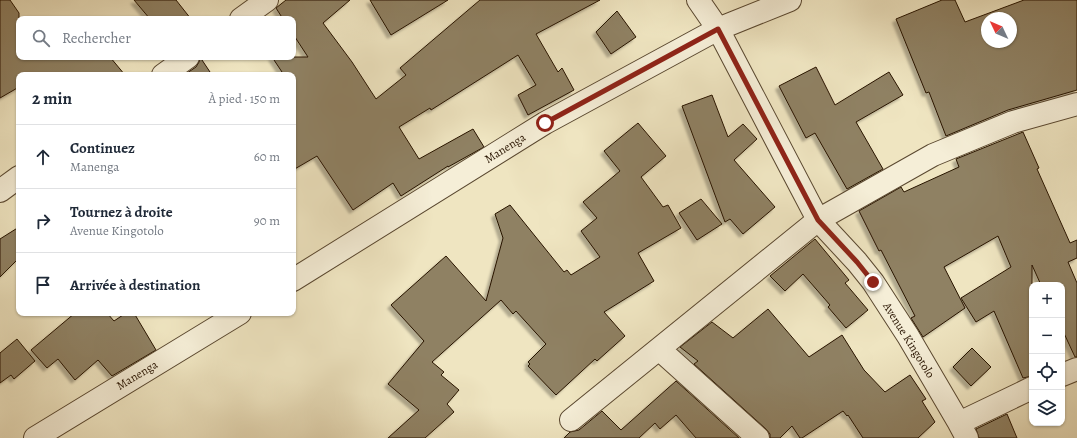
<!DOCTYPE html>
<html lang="fr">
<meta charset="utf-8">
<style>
:root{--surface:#fff;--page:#f2f2f3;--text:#1f2937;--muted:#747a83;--line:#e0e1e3}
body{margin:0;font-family:Alegreya,serif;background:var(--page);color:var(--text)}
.controls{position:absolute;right:12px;bottom:12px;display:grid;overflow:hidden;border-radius:8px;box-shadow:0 1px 3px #0004}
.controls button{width:36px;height:36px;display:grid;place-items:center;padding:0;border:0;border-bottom:1px solid var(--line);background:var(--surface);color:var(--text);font:20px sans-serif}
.compass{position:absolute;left:981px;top:12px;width:36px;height:36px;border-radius:50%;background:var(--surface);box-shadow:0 1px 3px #0004;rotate:314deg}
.stop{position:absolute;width:12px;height:12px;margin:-9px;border:3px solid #8f2418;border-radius:50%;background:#fff}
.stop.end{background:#8f2418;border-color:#fff;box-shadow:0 1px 4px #0008}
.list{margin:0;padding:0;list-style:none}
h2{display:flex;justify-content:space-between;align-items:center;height:52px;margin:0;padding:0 16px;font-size:17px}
h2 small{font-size:13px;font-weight:400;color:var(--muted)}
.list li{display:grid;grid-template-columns:26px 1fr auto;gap:12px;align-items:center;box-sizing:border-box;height:64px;padding:0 16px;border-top:1px solid var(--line)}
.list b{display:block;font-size:15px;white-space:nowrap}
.list p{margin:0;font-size:13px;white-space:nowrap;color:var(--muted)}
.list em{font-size:13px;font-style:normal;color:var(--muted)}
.icon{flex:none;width:22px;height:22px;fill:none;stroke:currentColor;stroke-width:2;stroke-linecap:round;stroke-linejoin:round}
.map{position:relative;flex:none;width:1077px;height:438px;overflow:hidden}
.search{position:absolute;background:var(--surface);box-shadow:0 1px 3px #0004;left:16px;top:16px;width:280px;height:44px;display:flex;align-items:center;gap:10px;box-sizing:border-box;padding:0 14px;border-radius:8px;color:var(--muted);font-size:15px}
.panel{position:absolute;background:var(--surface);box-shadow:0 1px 3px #0004;left:16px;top:72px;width:280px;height:244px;border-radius:8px}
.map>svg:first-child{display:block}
.building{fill:#8f8164;stroke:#281400;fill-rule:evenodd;filter:url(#shadow)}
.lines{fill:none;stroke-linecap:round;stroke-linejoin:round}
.street-casing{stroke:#5a4830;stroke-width:24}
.street{stroke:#f5eed7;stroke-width:22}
.route{stroke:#8f2418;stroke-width:5}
.labels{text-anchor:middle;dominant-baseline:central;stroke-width:4;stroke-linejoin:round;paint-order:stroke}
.street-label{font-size:12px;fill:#281400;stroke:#f5eed7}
</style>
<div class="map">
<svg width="1077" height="438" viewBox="0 0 1077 438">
<defs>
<filter id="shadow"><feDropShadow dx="-3.5" dy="3.5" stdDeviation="1" flood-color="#0004"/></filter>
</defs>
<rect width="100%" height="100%" fill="#efe5c1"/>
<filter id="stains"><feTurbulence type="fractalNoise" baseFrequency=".005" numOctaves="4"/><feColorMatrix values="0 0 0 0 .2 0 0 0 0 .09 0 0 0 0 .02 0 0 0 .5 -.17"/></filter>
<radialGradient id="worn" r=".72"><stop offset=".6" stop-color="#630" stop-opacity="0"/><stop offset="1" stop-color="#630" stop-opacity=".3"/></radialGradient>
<!-- building -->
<path class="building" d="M0,0H10L19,13V57H110L125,75H19V87L0,98Z
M134,0H176L191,19H150Z
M286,0H350L323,23L352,62L376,99L406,75L400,68L480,0H600L536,34L558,72L562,68L574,90L528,115L518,95L536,85L518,55L431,110L430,108L399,127L419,159L473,129L484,147L448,167V166L401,196L393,183L353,210L317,156L293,170V75H284L272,57H308L293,34V19H283L276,8Z
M370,0H448L391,35Z
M942,0H955L965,22L1024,0H1077V90L1008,110L946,136L929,92L926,93L896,19ZM987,18H1011V42H987Z
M617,11L636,37L611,54L596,32Z
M200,57L212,75H184L196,67L199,62Z
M816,67L835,105L889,72L903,95L856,122L883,169L847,189L815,133L806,138L779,86Z
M712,95L728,137L743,124L757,139L734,160L775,207L743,234L730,219L725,222L682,106Z
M638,123L666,156L641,177L663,207L668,205L681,228L638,253L654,281L604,312L625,336L597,361L595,359L556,395L528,366L530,364L528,362L546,344L516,311L513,314L501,300L432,362L444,372L441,375L459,390L447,404L454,412L425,438H388L419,410L388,384L424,341L391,305L446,256L486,301L503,238L495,214L510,205L564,272L567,270L571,275L600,257L581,231L597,218L583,202L620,171L604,151Z
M1023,132L1039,168L1037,169L1070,243L1077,240V258L1068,262L1077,283V357H1075L1062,329V285H1041L1032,265V376L1023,378L994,311L976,322L961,298L1011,267L998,236L944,267L965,308L923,337L911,318L915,316L881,250L879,251L859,211L901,187L904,192L959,167L956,159Z
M701,199L722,224L697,240L679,213Z
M19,227V258L0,277V239Z
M815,239L849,280L845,283L868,310L846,328L828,307L830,305L803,274L785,291L770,276Z
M768,309L809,357L842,335L864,370L885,392L910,375L926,399L922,401L935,422L918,438H863L848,415L847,416L843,411L802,438H800L792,426L780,438H770V434L766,429L694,364L698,361L680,347L712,322L733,338Z
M75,313H107L114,321L126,313H134L156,350L112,376L98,360L75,380L58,359L47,368L31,350Z
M17,339L35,361L14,379L11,375L0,383V353Z
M972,348L991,367L971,386L953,367Z
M676,381L739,438H696L676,415L660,429L655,423L639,438H564L570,432L579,430L602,411L621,430Z
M1007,414L1017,438H979L976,429Z"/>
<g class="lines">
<defs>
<path id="street" d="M698,0L718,29L818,220L857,262L873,282L908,336L959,423L967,438
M241,19L267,0
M163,75L188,57
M0,191L19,177
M293,280L545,123L718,29L790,0
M659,349L758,438
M1062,375L1077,369
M571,420L818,220L933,155L1013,122L1077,104
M959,423L1032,388
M35,438L240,313"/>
</defs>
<!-- street casing -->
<use href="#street" class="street-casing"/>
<!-- street -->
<use href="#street" class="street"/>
</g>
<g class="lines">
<!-- route -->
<path class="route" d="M545,123L718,29L818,220L857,262L873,282"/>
</g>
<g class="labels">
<!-- street labels -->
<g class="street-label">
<text transform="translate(505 148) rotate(-32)">Manenga</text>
<text transform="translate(909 340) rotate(58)">Avenue Kingotolo</text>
<text transform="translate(137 375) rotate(-31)">Manenga</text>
</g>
</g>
<rect width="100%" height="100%" filter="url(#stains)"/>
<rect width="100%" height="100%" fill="url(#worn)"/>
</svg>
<div class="controls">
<button>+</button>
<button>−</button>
<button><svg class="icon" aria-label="locate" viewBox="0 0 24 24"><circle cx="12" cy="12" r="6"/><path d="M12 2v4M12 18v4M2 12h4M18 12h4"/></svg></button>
<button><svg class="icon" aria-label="layers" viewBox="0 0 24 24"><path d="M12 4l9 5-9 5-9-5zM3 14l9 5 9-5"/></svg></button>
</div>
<svg class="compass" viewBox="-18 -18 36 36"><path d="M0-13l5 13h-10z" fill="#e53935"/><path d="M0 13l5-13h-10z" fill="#747a83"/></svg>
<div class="stop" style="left:545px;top:123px"></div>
<div class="stop end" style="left:873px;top:282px"></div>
<div class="search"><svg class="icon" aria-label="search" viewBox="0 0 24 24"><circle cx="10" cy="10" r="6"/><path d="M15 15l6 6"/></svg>Rechercher</div>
<section class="panel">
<h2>2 min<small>À pied · 150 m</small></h2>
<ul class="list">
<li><svg class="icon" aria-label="ahead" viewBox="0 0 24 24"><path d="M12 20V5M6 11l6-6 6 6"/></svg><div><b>Continuez</b><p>Manenga</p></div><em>60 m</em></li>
<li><svg class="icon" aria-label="right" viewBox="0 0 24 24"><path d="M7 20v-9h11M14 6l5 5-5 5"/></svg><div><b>Tournez à droite</b><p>Avenue Kingotolo</p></div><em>90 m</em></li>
<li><svg class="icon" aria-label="arrive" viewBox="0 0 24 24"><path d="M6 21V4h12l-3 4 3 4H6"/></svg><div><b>Arrivée à destination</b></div></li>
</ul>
</section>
</div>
